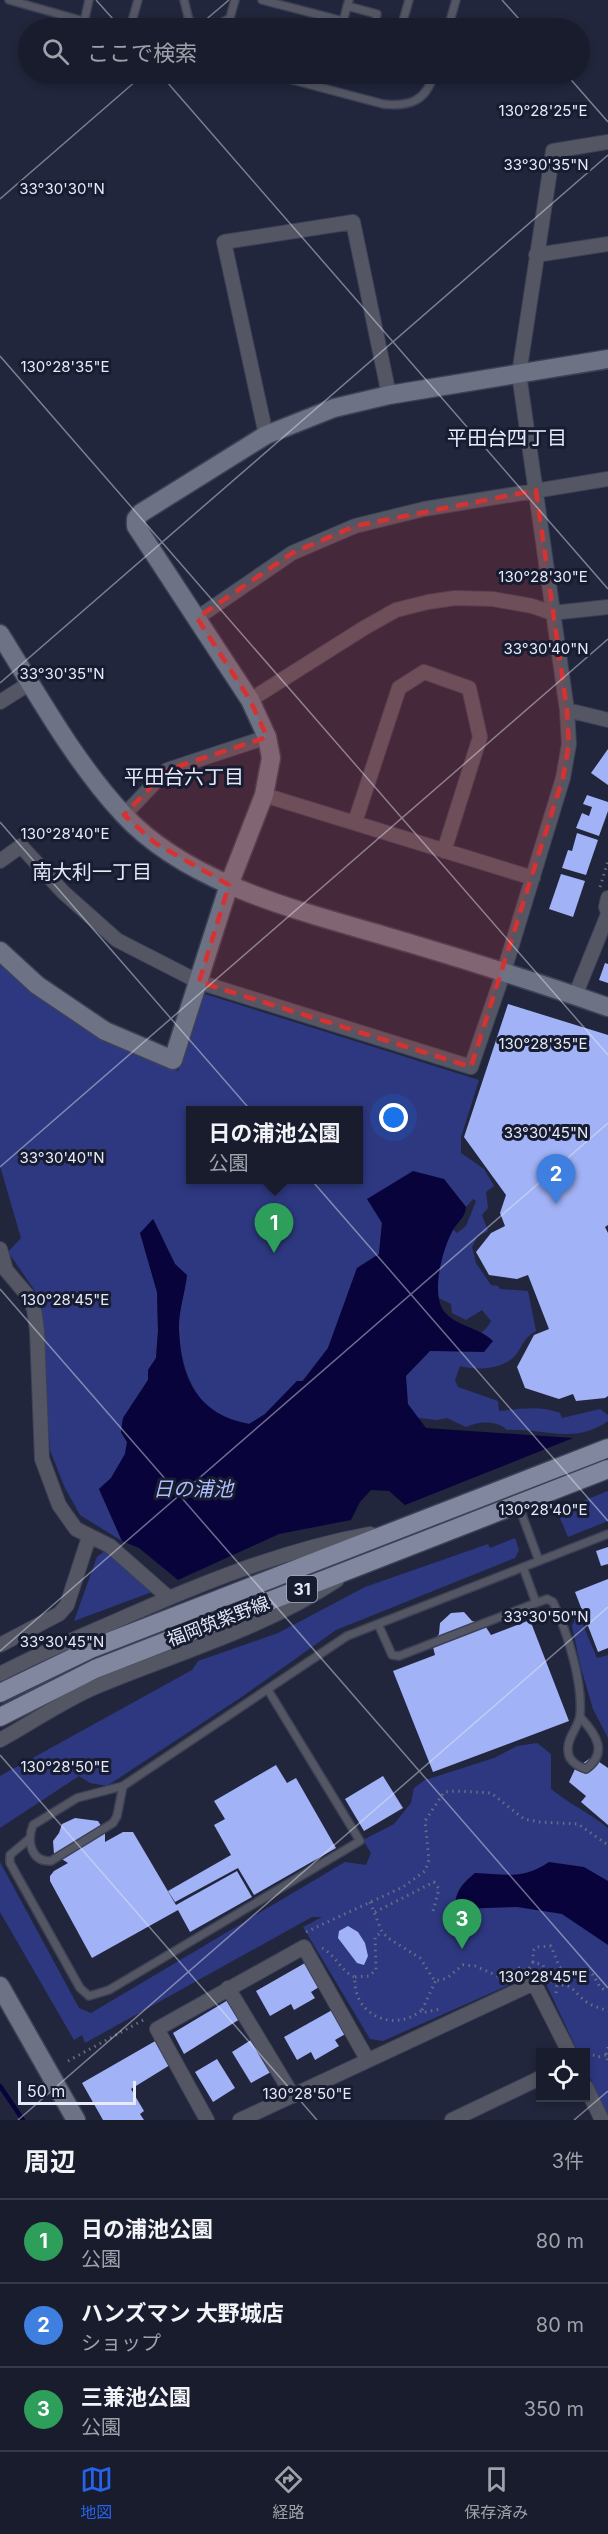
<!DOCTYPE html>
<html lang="ja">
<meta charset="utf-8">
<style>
:root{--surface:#191c2d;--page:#262939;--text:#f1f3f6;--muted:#9fa1aa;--line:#373a49;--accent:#2563eb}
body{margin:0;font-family:Inter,"Noto Sans JP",sans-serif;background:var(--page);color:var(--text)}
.controls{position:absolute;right:18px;bottom:18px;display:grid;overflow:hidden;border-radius:0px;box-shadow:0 3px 9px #0003}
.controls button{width:54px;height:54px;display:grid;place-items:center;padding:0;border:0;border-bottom:2px solid var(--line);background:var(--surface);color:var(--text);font:30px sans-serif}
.scale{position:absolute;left:18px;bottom:15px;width:118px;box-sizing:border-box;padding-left:6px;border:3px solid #e6eaf9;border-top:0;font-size:16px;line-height:21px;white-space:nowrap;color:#e6eaf9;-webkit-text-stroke:4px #171c31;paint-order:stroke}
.you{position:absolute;left:394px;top:1118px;width:21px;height:21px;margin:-15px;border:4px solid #fff;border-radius:50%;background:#1a73e8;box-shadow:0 0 0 9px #1a73e833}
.badge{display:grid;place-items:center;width:39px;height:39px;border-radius:50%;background:var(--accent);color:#fff;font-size:20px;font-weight:700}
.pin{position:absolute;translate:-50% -50px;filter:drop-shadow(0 2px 3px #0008)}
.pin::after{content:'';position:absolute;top:32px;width:21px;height:18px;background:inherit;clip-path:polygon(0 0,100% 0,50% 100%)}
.popup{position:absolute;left:186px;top:1106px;width:177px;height:78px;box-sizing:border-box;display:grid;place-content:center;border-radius:0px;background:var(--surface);filter:drop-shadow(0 2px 4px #0005);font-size:20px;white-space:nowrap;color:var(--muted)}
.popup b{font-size:22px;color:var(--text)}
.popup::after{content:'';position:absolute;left:50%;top:100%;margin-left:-12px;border:12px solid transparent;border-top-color:var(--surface)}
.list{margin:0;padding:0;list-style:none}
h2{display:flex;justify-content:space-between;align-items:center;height:78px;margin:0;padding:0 24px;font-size:26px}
h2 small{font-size:20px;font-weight:400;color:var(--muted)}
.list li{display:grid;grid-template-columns:39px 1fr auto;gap:18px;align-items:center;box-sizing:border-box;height:84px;padding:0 24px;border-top:2px solid var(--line)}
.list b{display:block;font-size:22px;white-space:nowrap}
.list p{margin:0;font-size:20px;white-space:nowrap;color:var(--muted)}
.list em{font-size:20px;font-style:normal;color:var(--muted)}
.icon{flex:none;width:33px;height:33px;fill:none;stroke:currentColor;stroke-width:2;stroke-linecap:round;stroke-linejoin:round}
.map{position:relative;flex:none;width:608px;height:2120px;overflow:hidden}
.search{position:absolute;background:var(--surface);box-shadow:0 3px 9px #0003;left:18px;right:18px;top:18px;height:66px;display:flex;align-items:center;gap:15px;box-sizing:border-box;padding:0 21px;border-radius:33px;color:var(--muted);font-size:22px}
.sheet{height:330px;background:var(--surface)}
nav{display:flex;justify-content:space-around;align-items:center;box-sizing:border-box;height:84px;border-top:2px solid var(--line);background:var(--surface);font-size:16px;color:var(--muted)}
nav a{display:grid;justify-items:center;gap:3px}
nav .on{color:var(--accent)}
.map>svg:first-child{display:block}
.green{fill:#2e3880;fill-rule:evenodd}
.water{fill:#08043b}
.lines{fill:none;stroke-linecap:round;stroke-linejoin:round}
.stream{stroke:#08043b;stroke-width:4.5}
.building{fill:#a2b2f6}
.lane-casing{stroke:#3d4156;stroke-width:10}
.street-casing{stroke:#3d4156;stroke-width:16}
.secondary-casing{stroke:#3d4156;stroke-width:21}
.primary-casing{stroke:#3d4156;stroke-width:21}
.path{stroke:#686d80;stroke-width:3;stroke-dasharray:1.5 4.5;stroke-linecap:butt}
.lane{stroke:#545763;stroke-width:7}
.street{stroke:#545763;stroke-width:14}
.secondary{stroke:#6d7284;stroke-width:18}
.primary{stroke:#81879e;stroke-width:18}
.marked{fill:#d73232;fill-opacity:0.2;stroke:#d73232;stroke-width:4.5;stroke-dasharray:12 8;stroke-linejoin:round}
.ticks{fill:none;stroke:#e6eaf9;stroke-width:1.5;stroke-opacity:0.45}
.labels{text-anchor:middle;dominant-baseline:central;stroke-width:6;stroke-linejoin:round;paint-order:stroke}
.shield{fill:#171c31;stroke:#a8acbd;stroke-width:1.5}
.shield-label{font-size:16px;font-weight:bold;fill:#e6eaf9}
.street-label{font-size:18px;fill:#e6eaf9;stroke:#171c31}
.neighbourhood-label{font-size:20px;fill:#e6eaf9;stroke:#171c31}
.water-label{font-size:20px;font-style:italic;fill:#aebefe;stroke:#171c31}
.ticks-label{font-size:15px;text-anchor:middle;fill:#e6eaf9;stroke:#171c31;stroke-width:6;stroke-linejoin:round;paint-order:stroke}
</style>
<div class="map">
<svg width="608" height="2120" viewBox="0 0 608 2120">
<rect width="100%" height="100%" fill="#21263c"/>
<!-- green -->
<path class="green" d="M0,963L46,1000L105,1040L178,1071L205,994L479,1080L461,1137V1153L484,1169L494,1186L486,1192L488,1208L482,1215L488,1231L478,1236L472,1247L476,1263L491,1285L498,1286L500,1289L528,1291L536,1331C522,1339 524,1345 515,1356C503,1369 476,1371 460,1366L455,1380L458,1387L498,1401L499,1411C522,1409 538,1405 560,1413L562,1418L600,1409L608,1415V1421C575,1445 543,1428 507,1430C497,1420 478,1421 466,1427L447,1418L437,1420L410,1417L400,1385L412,1350C438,1346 477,1348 491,1321L482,1310L466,1320L452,1313L451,1304L426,1292L450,1226L457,1233L466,1226L476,1201L473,1199L466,1207L444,1179L382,1222L379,1254L357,1268L328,1348L302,1381H297L265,1414L249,1424C242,1422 233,1422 227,1419C193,1405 180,1364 179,1330C178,1313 185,1293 187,1276L175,1264L154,1220L140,1233L157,1292L158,1331L156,1358L148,1370V1380L123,1418L121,1432L127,1442L125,1454L111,1478L99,1489L122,1541L80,1515L64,1486L50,1450L40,1298L8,1252L21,1238L0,1166ZM190,1110H358V1180H190Z
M608,1491V1521L568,1537L557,1511Z
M515,1538L519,1550L515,1558L336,1630L243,1696L107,1786L90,1783L79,1776L0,1828V1776L192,1670L198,1661L278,1633L365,1587L488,1544L490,1548Z
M106,1550L152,1592L74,1621L97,1557Z
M578,1613L597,1658L608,1655V1738L593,1709L581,1668L572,1626Z
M537,1743L551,1754V1789C569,1804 590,1813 608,1828V2116L586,2069V2052H578L540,1971L383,2041L370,2039L303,1927L322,1917H312L85,2043L82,2035L74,2040L0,1912V1862L79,2008L91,2013L345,1862L366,1865L371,1853L363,1840L394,1824L411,1803L414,1788L425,1780L494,1758L517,1746Z"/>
<!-- water -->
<path class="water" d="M413,1171L444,1179L466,1207C465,1218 459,1220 453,1230C443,1248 431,1290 443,1310C454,1326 479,1327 493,1341L484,1352L430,1351L406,1376L408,1404L426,1428L573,1438L405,1505L389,1491L371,1490L360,1502L351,1520L279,1534L178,1580L139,1548L122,1541L99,1489L111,1478L125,1454L127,1442L121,1432L123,1418L148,1380V1370L156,1358L158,1331L157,1292L140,1233L153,1219L175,1264L187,1275C185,1293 178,1313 179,1330C181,1380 198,1414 249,1424L265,1414L297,1381H303L328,1348L357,1268L379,1254L382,1223L367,1199Z
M549,1862L584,1867L608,1881V1945L562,1914L517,1907L455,1909C455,1891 462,1884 475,1873C505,1874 523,1880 549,1862Z"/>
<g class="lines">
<!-- stream -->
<path class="stream" d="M0,2086L23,2120"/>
</g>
<!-- building -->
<path class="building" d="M608,749V785L591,773Z
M587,795L608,802V811L599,836L576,828L582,813L589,816L592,807L583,804Z
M577,833L598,840L586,875L562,868L568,850L572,851Z
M561,874L585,881L573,917L549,909Z
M605,963L608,964V983L599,980Z
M508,1004L608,1035V1225L605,1227L608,1233V1396L605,1398L576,1401L573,1394L559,1399L525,1388L517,1367L534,1335L549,1329L528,1275L517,1279L489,1275L476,1252L491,1233L505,1226L500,1213L506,1195L464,1137Z
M608,1547V1564L601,1566L596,1551Z
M608,1579V1648L598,1652L575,1592Z
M464,1612L472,1621L484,1624L491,1635L530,1620L569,1721L433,1772L393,1671L435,1655L432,1643L439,1634L440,1623L451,1613Z
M592,1757L608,1768V1825L581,1802L586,1796L569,1782L575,1769Z
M276,1765L287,1783L296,1778L336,1848L254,1895L238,1868L175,1902L168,1891L231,1855L214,1825L225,1819L214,1801Z
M383,1776L403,1808L364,1831L345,1799Z
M75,1818L98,1821L105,1832V1842L123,1832H133L176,1905L237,1871L252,1897L190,1932L178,1910L92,1958L50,1881V1876L54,1871L68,1863L54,1854L53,1841L59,1833L62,1824Z
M348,1926L358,1932L365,1943L368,1956L364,1965L357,1963L338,1938L339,1931Z
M305,1963L319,1987L311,1992L315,1998L294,2010L291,2004L270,2016L256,1991Z
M228,2000L240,2019L184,2054L173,2033Z
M334,2009L347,2033L335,2040L339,2046L315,2060L311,2052L297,2060L284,2037Z
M157,2040L170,2065L131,2089L144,2111L140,2114L144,2120H103L82,2083Z
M251,2040L271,2072L251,2083L232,2052Z
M217,2059L235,2088L213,2102L195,2072Z"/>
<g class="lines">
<defs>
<path id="lane" d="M9,0L108,28
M184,0L189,20L202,28
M262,0L343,21
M347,6L377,14L374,28
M84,22L89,0
M130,28L138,0
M212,28L230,18
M227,28L235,0
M341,28L349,0
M401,28L409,0
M448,28L456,0
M270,74L383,104C410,107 426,101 434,74
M518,1504L539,1561
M536,1603L547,1599L553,1602C567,1631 583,1682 580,1715C579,1727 567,1737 568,1750C568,1761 577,1766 586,1769C608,1753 597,1735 580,1717
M378,1624L392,1655L399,1656L536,1603L523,1567
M123,1786L117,1816L113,1823L51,1861C30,1862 27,1840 33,1825L77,1798L123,1786L347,1636L608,1534
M29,1839L10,1855V1863L80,1988L89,1996L109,1990L360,1841L268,1690"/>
<path id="street" d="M536,255L608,244
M266,435L224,242L353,222L389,395
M197,618L292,553L355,526L424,509L608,479
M250,700L364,628L396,610L428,602L455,598L493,599L532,606L552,613L608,607
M0,702L30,683
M567,710L608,720
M264,795L533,878
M124,815L167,770L267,737
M355,822L399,688L424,672L469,688L480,737L444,851
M0,861L21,846L63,892L117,940L199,982L471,1067L504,971L563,778L569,744L567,710L519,374L553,151L608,142
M608,898L606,907L608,913
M575,996L608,914
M0,1249L6,1270L28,1296L34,1309L37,1331L42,1459L59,1505L76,1529L110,1546L169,1598
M0,1645L59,1614L67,1605L89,1537
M0,1674C38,1654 77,1638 116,1621C197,1585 282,1550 370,1534
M0,1740C33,1722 65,1699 100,1685C180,1652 264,1628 337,1580
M228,1988L293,2096
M586,2087L602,2120
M207,2120L157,2029L304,1947L367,2059
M240,2120L534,1983L569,2052
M452,2120L540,2078"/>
<path id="secondary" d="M0,634C38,695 74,761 123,814C192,889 314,914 409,943C476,963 542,984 608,1007
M0,951L37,985L105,1031L173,1060L229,885L264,795L271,758L267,737L250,700L136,526V519L141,513L266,435L334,408L389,395L608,359
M0,1986L76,2120"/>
<path id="primary" d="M0,1693L93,1648L608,1448
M0,1717L95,1669L608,1469"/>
</defs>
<!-- lane casing -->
<use href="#lane" class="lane-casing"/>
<!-- street casing -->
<use href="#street" class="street-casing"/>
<!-- secondary casing -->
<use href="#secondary" class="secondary-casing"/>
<!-- primary casing -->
<use href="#primary" class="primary-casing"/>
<!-- path -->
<path class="path" d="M600,887L608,861
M370,1902L382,1932L388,1938L420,1958L434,1980C447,1982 453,1972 463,1965L475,1966L500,1977L519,1968L528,1970L533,1962
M375,1912L434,1882L439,1889L433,1911
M306,1932L403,1887L425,1871L429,1860L425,1821L444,1792L456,1791L491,1793L524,1819L539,1822L578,1824L608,1845
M322,1948C336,1955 341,1972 355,1977C352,2014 393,2034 422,2010L426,2012L440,2009
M355,1977L369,1976L376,1970L375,1937L382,1932
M557,1986L549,1979L543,1965L533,1962V1951L536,1947L551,1946L559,1966L564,1971L586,1969C597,1974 595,1988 608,1991
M556,1993L557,1986C570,1981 576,1994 585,2001C592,2006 600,2008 608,2011
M422,2010L436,1980
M608,2047L606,2055L608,2061
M582,2050L598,2057L606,2055
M68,2061L147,2018"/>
<!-- lane -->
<use href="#lane" class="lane"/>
<!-- street -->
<use href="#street" class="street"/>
<!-- secondary -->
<use href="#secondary" class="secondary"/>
<!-- primary -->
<use href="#primary" class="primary"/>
</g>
<!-- marked area -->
<path class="marked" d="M536,490L567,710L569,744L563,778L471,1067L199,982L229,885L155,843L124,815L167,770L267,737L250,700L197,618L292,553L355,526Z"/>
<!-- ticks -->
<path class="ticks" d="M96,0L121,28M502,0L527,28M196,28L229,0M160,74L608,589M566,74L608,122M0,199L144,74M0,356L608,1055M0,683L608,155M0,822L608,1521M0,1167L608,639M0,1289L608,1988M0,1651L608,1123M0,1755L317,2120M18,2120L608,1607M574,2120L608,2091"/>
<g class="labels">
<!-- shield labels -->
<rect class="shield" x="287" y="1576" width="30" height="26" rx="4.5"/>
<g class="shield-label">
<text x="302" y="1589">31</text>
</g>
<!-- street labels -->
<g class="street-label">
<text transform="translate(218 1621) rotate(-21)">福岡筑紫野線</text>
</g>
<!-- neighbourhood labels -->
<g class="neighbourhood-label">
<text x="507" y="438">平田台四丁目</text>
<text x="184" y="777">平田台六丁目</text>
<text x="92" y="872">南大利一丁目</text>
</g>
<!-- water labels -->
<g class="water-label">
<text x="193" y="1489">日の浦池</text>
</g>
</g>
<g class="ticks-label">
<text x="543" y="116">130°28'25"E</text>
<text x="546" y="170">33°30'35"N</text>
<text x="62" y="194">33°30'30"N</text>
<text x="65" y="372">130°28'35"E</text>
<text x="543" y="582">130°28'30"E</text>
<text x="546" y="654">33°30'40"N</text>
<text x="62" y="679">33°30'35"N</text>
<text x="65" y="839">130°28'40"E</text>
<text x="543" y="1049">130°28'35"E</text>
<text x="546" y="1138">33°30'45"N</text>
<text x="62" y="1163">33°30'40"N</text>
<text x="65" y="1305">130°28'45"E</text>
<text x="543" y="1515">130°28'40"E</text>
<text x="546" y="1622">33°30'50"N</text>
<text x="62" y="1647">33°30'45"N</text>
<text x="65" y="1772">130°28'50"E</text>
<text x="543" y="1982">130°28'45"E</text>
<text x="307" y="2099">130°28'50"E</text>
</g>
</svg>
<div class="controls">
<button><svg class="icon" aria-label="locate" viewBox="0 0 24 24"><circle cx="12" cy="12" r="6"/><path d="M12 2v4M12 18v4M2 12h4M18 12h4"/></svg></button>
</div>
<div class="scale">50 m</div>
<div class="you"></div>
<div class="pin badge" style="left:274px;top:1253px;background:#2e9e5b">1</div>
<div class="popup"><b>日の浦池公園</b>公園</div>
<div class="pin badge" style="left:556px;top:1204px;background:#3f7fe0">2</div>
<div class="pin badge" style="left:462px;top:1949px;background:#2e9e5b">3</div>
<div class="search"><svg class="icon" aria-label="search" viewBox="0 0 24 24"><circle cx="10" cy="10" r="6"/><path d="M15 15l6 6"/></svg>ここで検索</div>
</div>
<section class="sheet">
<h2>周辺<small>3件</small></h2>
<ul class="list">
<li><span class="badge" style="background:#2e9e5b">1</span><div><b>日の浦池公園</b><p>公園</p></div><em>80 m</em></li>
<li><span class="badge" style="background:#3f7fe0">2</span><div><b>ハンズマン 大野城店</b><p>ショップ</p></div><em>80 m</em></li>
<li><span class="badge" style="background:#2e9e5b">3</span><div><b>三兼池公園</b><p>公園</p></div><em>350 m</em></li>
</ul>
</section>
<nav>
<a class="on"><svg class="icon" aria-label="map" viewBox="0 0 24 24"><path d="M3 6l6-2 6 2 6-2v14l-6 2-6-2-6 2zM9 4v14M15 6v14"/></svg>地図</a>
<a><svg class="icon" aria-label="directions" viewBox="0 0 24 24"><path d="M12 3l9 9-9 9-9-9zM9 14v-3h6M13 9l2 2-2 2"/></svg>経路</a>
<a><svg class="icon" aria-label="saved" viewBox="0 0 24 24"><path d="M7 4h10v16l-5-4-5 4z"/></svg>保存済み</a>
</nav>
